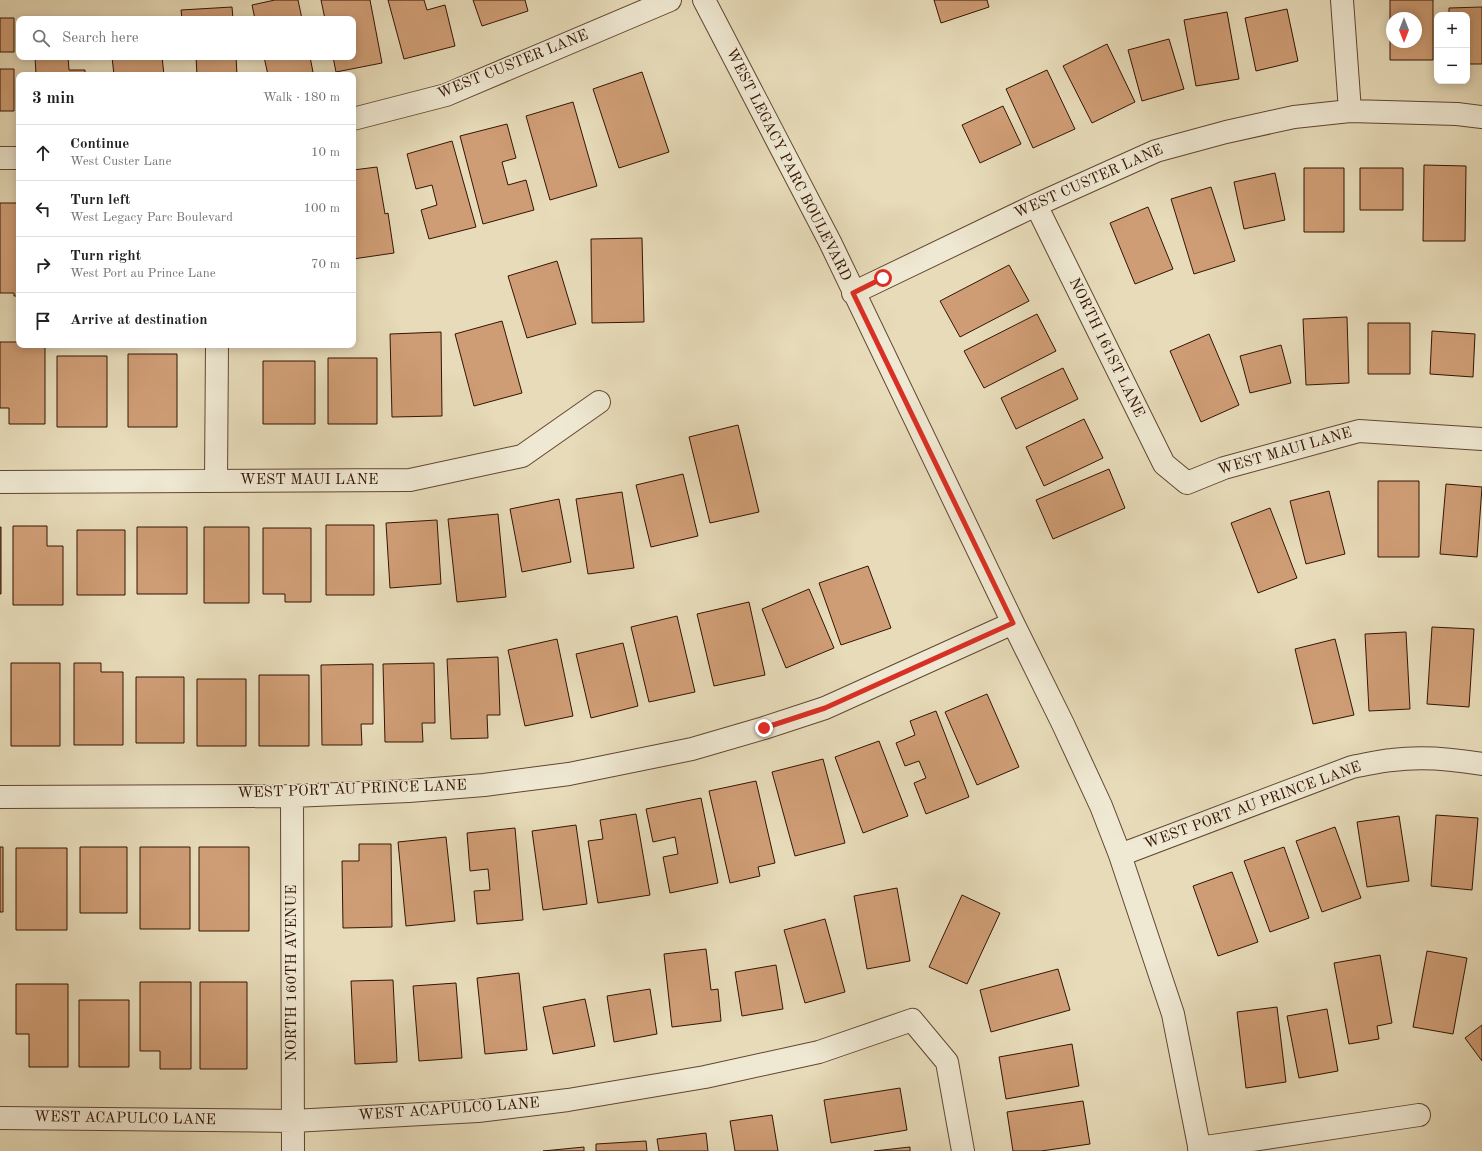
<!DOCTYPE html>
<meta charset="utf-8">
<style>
:root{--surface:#fff;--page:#f2f2f2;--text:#202124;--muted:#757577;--line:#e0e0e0}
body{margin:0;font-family:"Old Standard TT",serif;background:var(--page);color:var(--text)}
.controls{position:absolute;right:12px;top:12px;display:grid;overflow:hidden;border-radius:8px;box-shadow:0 2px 10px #0003}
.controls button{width:36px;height:36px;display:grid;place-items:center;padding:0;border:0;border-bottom:1px solid var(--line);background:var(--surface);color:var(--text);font:20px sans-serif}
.compass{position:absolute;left:1386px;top:12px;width:36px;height:36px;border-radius:50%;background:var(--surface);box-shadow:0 2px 10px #0003;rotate:180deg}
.stop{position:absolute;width:12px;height:12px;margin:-9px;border:3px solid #d93025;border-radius:50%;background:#fff}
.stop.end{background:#d93025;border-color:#fff;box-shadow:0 1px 4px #0008}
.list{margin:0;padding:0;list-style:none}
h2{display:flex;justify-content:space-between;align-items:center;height:52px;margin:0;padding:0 16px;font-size:17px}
h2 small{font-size:13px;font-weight:400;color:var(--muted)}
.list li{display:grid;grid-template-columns:26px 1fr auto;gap:12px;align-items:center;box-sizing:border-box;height:56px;padding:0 16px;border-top:1px solid var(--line)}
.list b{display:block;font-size:15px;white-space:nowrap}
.list p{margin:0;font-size:13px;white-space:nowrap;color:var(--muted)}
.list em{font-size:13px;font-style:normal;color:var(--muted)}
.icon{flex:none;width:22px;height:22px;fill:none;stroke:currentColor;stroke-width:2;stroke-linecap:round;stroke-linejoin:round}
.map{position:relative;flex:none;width:1482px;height:1151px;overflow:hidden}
.search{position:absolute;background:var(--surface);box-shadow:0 2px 10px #0003;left:16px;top:16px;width:340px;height:44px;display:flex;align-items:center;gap:10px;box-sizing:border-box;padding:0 14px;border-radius:8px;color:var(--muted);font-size:15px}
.panel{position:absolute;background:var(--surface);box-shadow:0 2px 10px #0003;left:16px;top:72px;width:340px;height:276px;border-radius:8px}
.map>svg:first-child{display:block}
.building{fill:#cf9d75;stroke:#341403;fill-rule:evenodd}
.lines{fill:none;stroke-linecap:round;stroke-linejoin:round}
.minor-casing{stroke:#614630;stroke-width:24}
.minor{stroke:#efe8d2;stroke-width:22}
.route{stroke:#d93025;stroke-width:5}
.labels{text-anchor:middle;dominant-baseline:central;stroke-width:3;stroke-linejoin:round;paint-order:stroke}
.street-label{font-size:15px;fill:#341403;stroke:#efe8d2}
</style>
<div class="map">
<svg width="1482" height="1151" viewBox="0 0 1482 1151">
<rect width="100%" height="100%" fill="#e7dbb9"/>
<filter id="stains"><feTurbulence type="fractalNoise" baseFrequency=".005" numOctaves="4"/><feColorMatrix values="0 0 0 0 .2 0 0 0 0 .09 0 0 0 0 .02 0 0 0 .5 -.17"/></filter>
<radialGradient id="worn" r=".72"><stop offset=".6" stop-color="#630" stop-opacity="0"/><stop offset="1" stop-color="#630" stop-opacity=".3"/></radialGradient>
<!-- building -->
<path class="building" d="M275,0H298L302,19H255L252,5Z
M321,0H370L382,63L336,72L333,57H353V19H325Z
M388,0H424L427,10L445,5L455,46L404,59Z
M473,0H525L528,11L482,26Z
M934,0H987L989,7L941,23Z
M1390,0H1433V60H1390ZM1392,18H1416V42H1392Z
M232,7L233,19H182L181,10Z
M1482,7V64H1467V15H1449V8Z
M1287,9L1298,61L1256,71L1245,18Z
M1227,12L1239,79L1196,86L1184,20Z
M0,18H14V52H0Z
M1169,39L1184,89L1142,101L1128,50Z
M1107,44L1135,102L1092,123L1063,66Z
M35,57H68L69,70H85V75H36Z
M112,57H162L164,75H114Z
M184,57H236L237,75H197L196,57Z
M264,57H310L313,72L301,75H268Z
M0,69H14V111H0Z
M1047,70L1075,129L1033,148L1006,89Z
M642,72L669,152L619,168L593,89Z
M573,102L597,186L550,200L526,116Z
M1003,106L1021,144L980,163L962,125Z
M507,124L516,158L502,162L508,185L526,180L534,210L483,224L460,136Z
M452,141L476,227L429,239L421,210L437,205L432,185L416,189L407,154Z
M1424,165L1466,166L1465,241H1423Z
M377,167L385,214L388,213L394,253L353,259V170Z
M1304,168H1344V232H1304Z
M1360,168H1403V210H1360Z
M1275,173L1285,220L1244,229L1234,182Z
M1211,187L1235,261L1194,274L1171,199Z
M0,203H19V296H14V293H0Z
M1148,207L1173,269L1135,284L1110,223Z
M642,238L644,322L592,323L591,239Z
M557,261L576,324L527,338L508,276Z
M1009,265L1029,301L960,337L940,301Z
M1037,314L1056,351L984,388L964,351Z
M1347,317L1349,383L1306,385L1303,319Z
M502,321L522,393L474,406L455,334Z
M1368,323H1410V374H1368Z
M1432,331L1475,334L1473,377L1430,374Z
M441,332L442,416L392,417L390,334Z
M1209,334L1239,405L1201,422L1170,351Z
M0,342H19V345H45V424H9V408H0Z
M1281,345L1291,383L1250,393L1240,356Z
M128,354H177V427H128Z
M57,356H107V427H57Z
M328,358H377V424H328Z
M263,361H315V424H263Z
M1063,368L1078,399L1016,429L1001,398Z
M1084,419L1103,458L1044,486L1026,447Z
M738,425L759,512L710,523L689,437Z
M1109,469L1125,508L1053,539L1036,500Z
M683,474L698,536L651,547L636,485Z
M1378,481H1419V557H1378Z
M1446,484L1482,487L1477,557L1440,554Z
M1329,491L1345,554L1306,564L1290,501Z
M622,492L634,568L588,574L576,499Z
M559,499L571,562L522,572L510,509Z
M1270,508L1297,578L1258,593L1231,523Z
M498,514L506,597L457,602L448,519Z
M437,520L441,584L390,588L386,523Z
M326,525H374V595H326Z
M13,526H47V546H63V605H13Z
M0,527H1V594H0Z
M137,527H187V594H137Z
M204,527H249V603H204Z
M263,528H311V602H285V594H263Z
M77,530H125V595H77Z
M868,566L891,628L841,645L819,583Z
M809,589L834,648L786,668L762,609Z
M749,602L765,675L714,686L697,614Z
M677,616L695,692L649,702L631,627Z
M1432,627L1474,629L1469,707L1427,704Z
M1406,632L1410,709L1369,711L1365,634Z
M557,639L573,716L525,726L508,650Z
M1335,639L1354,715L1313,724L1295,649Z
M623,643L638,706L591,718L576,654Z
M498,657L500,715H487L488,738L451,739L447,659Z
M11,663H60V746H11Z
M74,663H101V672H123V745H74Z
M434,663L435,723H422L423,742H385L383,664Z
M373,664V724H361L362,745H322L321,665Z
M259,675H309V746H259Z
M136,677H184V743H136Z
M197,679H246V746H197Z
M987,694L1019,767L977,785L945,712Z
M936,711L969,797L926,814L914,783L926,778L919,761L905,766L896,743L915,735L910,721Z
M879,741L908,816L863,833L835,757Z
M823,759L845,843L795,856L772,772Z
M756,781L775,863L758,867L760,876L730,883L709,791Z
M701,798L718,883L670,893L663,857L678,854L675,837L653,842L646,809Z
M636,814L650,895L598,903L588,841L603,839L600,820Z
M1436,815L1478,818L1472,890L1431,886Z
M1399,816L1409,881L1367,887L1357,822Z
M576,825L587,904L543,910L532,831Z
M1335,827L1361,898L1322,912L1296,841Z
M515,828L523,920L477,924L474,891L490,890L488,869L470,871L467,833Z
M446,837L455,921L406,926L398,842Z
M359,844H391L392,927L343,928L342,861H359Z
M0,847H3V912H0Z
M80,847H127V913H80Z
M140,847H190V929H140Z
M199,847H249V931H199Z
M1284,847L1309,918L1270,932L1244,861Z
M16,848H67V930H16Z
M1232,872L1258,942L1218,956L1193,886Z
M897,888L910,961L867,969L854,896Z
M962,895L1000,913L967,984L929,967Z
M825,919L845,992L805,1003L784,930Z
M706,949L711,990L718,989L721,1021L672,1027L664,954Z
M1427,951L1467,958L1453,1034L1413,1027Z
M1380,955L1392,1023L1377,1026L1379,1039L1349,1044L1334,963Z
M776,965L783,1009L742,1016L735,972Z
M1058,969L1070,1010L991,1032L980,990Z
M519,973L527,1050L485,1054L477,978Z
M393,980L397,1062L355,1064L351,981Z
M140,982H191V1069H160V1051H140Z
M200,982H247V1069H200Z
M456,983L462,1058L419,1061L413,986Z
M16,984H68V1067H29V1034H16Z
M650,989L657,1034L614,1042L607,996Z
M585,999L595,1046L553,1054L543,1007Z
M79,1000H129V1067H79Z
M1277,1007L1286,1082L1246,1088L1237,1012Z
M1327,1009L1338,1071L1299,1078L1287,1016Z
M1482,1025V1061L1465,1038Z
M1072,1044L1079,1086L1006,1099L999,1057Z
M900,1088L907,1130L831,1143L824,1100Z
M1083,1101L1090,1144L1041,1151H1013L1007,1112Z
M772,1115L778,1151H735L730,1121Z
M706,1133L708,1151H659L657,1139Z
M646,1141L647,1151H596V1144Z
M584,1147V1151H543Z
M910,1147V1151H874Z"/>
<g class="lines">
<defs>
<path id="minor" d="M704,0L830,242L1013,623L1063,724L1101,806L1120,855L1173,1014L1200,1151
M1342,0L1350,111
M353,119L446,95L670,0
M0,158H19
M1036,205L1164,464L1187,483L1224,468L1359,431L1482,439
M853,293L1036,205L1156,151L1226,132L1294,117L1350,111L1457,114L1482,117
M216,481L217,345
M0,482L410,480L522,456L599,402
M292,796L293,1151
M0,797L292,796L409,791L484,785L569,774L692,749L764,728L825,708L1013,623
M1120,855L1352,767C1365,765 1378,761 1392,760C1422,756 1453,759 1482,764
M0,1118L293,1121L478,1111L568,1100L705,1077L819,1052L912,1020L947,1062L963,1151
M1199,1148L1419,1115"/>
</defs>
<!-- minor casing -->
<use href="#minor" class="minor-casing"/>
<!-- minor -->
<use href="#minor" class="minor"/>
</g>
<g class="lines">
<!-- route -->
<path class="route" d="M764,728L825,708L1013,623L853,293L883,278"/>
</g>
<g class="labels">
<!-- street labels -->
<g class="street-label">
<text transform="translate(513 65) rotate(-22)">WEST CUSTER LANE</text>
<text transform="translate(788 165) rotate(63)">WEST LEGACY PARC BOULEVARD</text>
<text transform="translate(1089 182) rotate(-24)">WEST CUSTER LANE</text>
<text transform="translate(1106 348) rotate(64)">NORTH 161ST LANE</text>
<text transform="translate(1285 452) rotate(-16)">WEST MAUI LANE</text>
<text x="309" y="480">WEST MAUI LANE</text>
<text transform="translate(352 790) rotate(-2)">WEST PORT AU PRINCE LANE</text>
<text transform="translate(1253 806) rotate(-20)">WEST PORT AU PRINCE LANE</text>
<text transform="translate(292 973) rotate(-90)">NORTH 160TH AVENUE</text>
<text transform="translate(449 1110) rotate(-4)">WEST ACAPULCO LANE</text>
<text transform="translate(125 1119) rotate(1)">WEST ACAPULCO LANE</text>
</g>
</g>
<rect width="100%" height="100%" filter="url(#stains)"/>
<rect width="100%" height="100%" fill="url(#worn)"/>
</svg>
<div class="controls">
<button>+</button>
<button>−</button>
</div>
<svg class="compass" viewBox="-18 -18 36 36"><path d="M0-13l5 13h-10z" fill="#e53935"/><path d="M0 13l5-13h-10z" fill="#757577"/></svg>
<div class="stop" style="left:883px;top:278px"></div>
<div class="stop end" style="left:764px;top:728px"></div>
<div class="search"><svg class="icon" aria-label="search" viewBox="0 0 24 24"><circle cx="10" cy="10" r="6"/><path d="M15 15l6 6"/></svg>Search here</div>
<section class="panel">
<h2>3 min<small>Walk · 180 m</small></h2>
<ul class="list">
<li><svg class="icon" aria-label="ahead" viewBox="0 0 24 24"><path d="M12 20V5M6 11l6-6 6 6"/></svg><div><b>Continue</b><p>West Custer Lane</p></div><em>10 m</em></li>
<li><svg class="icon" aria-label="left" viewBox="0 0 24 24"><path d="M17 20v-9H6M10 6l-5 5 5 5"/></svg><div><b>Turn left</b><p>West Legacy Parc Boulevard</p></div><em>100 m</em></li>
<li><svg class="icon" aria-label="right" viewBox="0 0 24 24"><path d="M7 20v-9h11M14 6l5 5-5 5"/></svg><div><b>Turn right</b><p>West Port au Prince Lane</p></div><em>70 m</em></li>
<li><svg class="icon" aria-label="arrive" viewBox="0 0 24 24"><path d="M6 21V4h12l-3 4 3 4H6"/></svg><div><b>Arrive at destination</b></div></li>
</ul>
</section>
</div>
